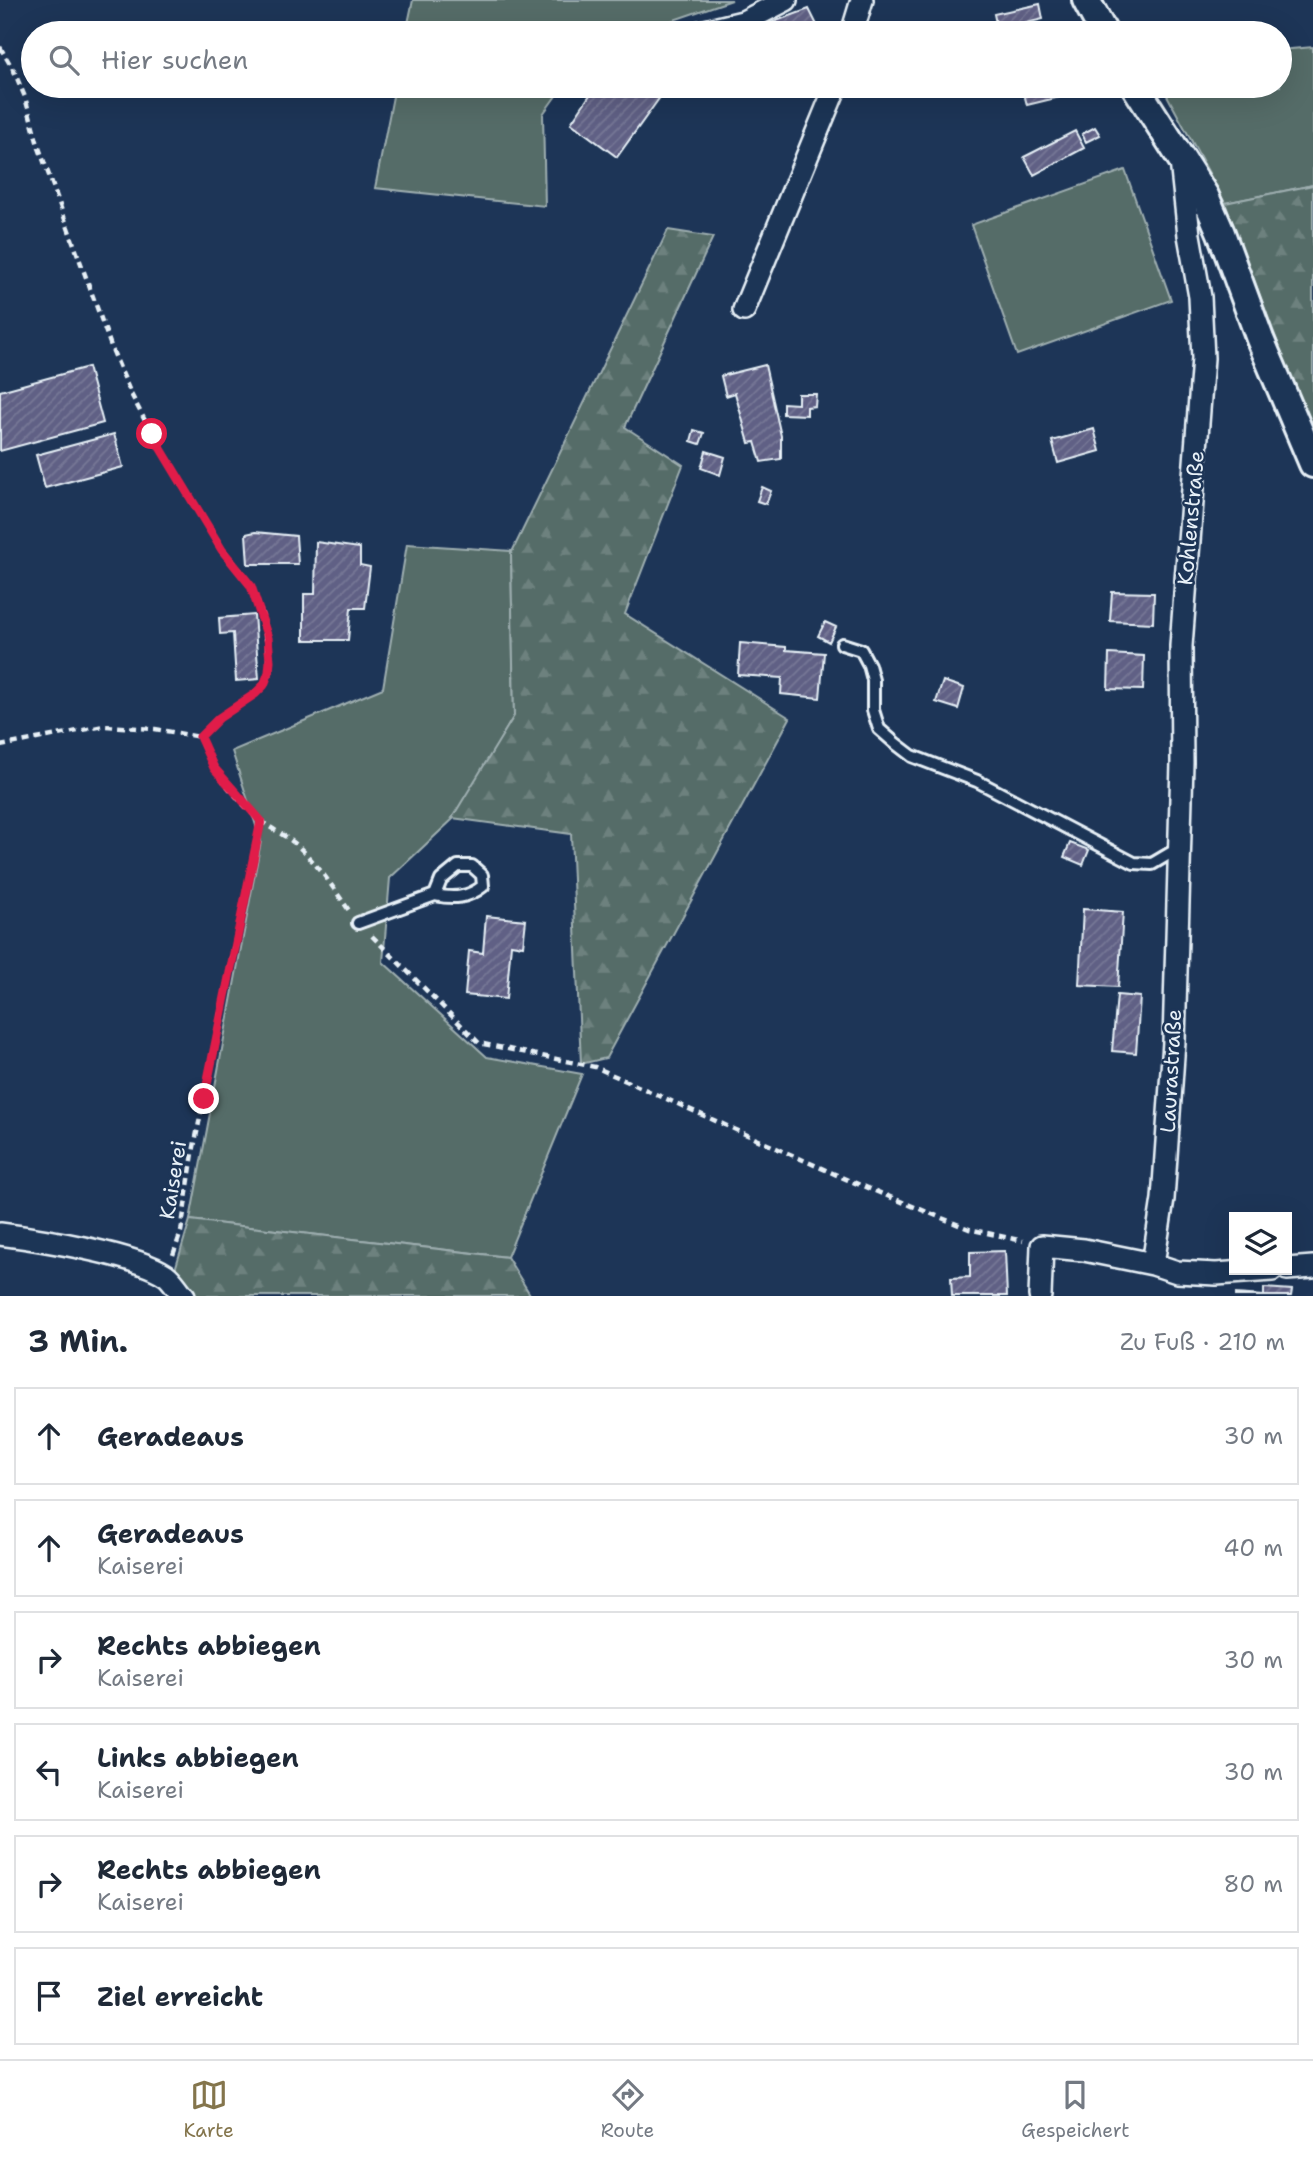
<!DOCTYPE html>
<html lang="de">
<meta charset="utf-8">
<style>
:root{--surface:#fff;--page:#f2f2f3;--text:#1f2937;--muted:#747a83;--line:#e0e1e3;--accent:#84754c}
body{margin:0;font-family:"Shantell Sans",sans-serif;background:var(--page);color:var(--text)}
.controls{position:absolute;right:21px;bottom:21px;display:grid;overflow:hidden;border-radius:0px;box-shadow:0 7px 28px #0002}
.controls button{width:63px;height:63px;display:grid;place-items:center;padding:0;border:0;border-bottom:2px solid var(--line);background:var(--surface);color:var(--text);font:35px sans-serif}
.stop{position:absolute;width:21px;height:21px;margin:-16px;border:5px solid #e11d48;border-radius:50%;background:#fff}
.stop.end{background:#e11d48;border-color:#fff;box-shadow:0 2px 7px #0008}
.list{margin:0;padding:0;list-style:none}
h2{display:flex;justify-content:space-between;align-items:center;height:91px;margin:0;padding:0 28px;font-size:30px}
h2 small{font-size:23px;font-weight:400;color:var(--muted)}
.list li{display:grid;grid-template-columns:46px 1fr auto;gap:21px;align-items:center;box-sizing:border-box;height:98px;margin:0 14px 14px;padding:0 14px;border:2px solid var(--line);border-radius:0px}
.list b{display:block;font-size:26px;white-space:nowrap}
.list p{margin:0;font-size:23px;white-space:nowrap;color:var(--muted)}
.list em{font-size:23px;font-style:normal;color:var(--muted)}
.icon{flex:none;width:38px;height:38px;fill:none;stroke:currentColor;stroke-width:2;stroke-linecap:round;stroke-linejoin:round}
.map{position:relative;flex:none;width:1313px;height:1296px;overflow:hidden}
.search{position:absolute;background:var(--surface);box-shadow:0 7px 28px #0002;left:21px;right:21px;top:21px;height:77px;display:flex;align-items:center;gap:18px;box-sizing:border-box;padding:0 24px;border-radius:38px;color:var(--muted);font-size:26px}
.sheet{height:763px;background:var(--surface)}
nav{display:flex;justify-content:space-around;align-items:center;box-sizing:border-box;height:98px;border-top:2px solid var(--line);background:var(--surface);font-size:19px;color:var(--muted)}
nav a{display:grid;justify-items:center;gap:4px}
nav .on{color:var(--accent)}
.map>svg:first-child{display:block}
.grass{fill:#556c68;stroke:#9eaeb0;stroke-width:2}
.forest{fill:url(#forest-firs);stroke:#9eaeb0;stroke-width:2}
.building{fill:url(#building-hatch);stroke:#e8f1f8;stroke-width:2}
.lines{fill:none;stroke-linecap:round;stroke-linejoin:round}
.service-casing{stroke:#e8f1f8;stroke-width:16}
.minor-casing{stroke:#e8f1f8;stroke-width:26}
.tertiary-casing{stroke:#e8f1f8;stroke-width:32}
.path{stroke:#e8f1f8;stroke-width:4.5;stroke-dasharray:7 5;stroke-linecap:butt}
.service{stroke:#1d3557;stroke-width:10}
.minor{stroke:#1d3557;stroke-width:21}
.tertiary{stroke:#1d3557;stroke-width:26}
.route{stroke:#e11d48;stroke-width:9}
.labels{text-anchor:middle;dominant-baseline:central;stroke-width:5;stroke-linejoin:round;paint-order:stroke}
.street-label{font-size:21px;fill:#e8f1f8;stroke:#1d3557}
</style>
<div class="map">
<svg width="1313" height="1296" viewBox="0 0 1313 1296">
<defs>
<pattern id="forest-firs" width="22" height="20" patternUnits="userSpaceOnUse" patternTransform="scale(1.75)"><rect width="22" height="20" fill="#556c68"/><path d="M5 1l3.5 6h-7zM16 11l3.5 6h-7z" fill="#6d817e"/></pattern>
<pattern id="building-hatch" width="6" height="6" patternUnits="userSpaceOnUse" patternTransform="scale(1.75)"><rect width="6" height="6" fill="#606185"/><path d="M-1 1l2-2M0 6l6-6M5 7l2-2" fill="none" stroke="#777897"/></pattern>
</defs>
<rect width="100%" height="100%" fill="#1d3557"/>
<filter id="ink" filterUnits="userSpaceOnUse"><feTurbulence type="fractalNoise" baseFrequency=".0143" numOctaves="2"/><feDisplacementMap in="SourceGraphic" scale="14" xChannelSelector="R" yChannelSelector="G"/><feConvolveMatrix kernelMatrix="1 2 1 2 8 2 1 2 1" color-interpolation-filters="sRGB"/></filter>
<g filter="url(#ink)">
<!-- grass -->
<path class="grass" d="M413,0H732L636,33H406Z
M1313,47V185L1225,203L1162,86H1280V50Z
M395,86H563L543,114L545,206L375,188Z
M1125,170L1171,300L1017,355L971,225Z
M407,544L511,551L514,716L454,818L390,878L383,962L487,1057L582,1074L507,1257L190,1220L261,841L232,751L383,688Z"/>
<!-- forest -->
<path class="forest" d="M1313,185V422L1307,420L1225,203Z
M668,230L713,237L625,427L683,465L625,614L790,718L606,1058L581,1064L571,834L452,818L514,716L511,554Z
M190,1220L507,1257L531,1296H167Z"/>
<!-- building -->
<path class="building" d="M1040,4L1043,19L1022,24L1024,33L1049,27L1050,33H998L994,14Z
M809,9L821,33H755L754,29Z
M596,86H668L617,157L571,123Z
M1022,86H1062L1064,96L1027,105Z
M1095,127L1100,135L1086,142L1082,134Z
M1075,131L1084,148L1034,175L1024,157Z
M765,365L781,436V459L761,462L755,442L749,443L735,393L726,396L721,376Z
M88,367L103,423L0,451V391Z
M798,394H816L815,406L807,407V415L783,414V403L798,404Z
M1094,429L1100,451L1058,463L1052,441Z
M694,430L704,433L700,444L691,441Z
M114,434L123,467L45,488L36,455Z
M706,451L725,457L720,475L701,468Z
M762,487L771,491L766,504L757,501Z
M255,532L296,536L298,564H248L246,534Z
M316,542L360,548V565L370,567L365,608H351L348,640H304V594H315Z
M1112,592L1154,593L1153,623L1110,621Z
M254,615L259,679L236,681L233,633L220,634L219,618Z
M825,622L836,627L829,642L818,636Z
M740,643L786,647V650L824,653L820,698L781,694L782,678L738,675Z
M1109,654L1144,656L1143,690L1108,689Z
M943,681L964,688L958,709L936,702Z
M1070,843L1089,850L1083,865L1064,857Z
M1083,909L1123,912L1118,987L1079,985Z
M486,916L526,920L523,946L511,944L506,999L465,995L469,951L483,953Z
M1117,995L1140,997L1136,1053L1112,1051Z
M1005,1251L1007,1296H952L951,1278L970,1277V1252Z
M1264,1288L1292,1290L1291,1296H1236V1294L1264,1296Z"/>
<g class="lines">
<defs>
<path id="service" d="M842,644L861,650L869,665L873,680V710L879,729L895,743L912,756L977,781L1134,863L1152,864L1179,848
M358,923L435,895L441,880L458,866H472L482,875L483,886C468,898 454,899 435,895"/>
<path id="minor" d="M697,33L743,22L786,0
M852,33L862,0
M744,310L836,86
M0,1234C39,1239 135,1254 166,1275C173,1280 178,1290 184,1296
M1153,1264L1163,1199L1174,1042L1182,763L1181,646L1203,358L1200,297L1189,235L1181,161
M1287,1269L1313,1267
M1040,1296L1042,1246L1084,1250L1153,1264L1177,1272L1216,1274L1272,1270"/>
<path id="tertiary" d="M1086,0L1104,33
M1135,86L1205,196L1221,233L1260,339L1313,464"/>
</defs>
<!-- service casing -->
<use href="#service" class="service-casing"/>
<!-- minor casing -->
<use href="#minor" class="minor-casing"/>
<!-- tertiary casing -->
<use href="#tertiary" class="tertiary-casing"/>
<!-- path -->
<path class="path" d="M0,47L14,71L25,97L38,145L112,349L131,394L152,434L222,550L251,586L262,615L270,661L269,672L264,685L255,694L219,718L200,737C212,770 234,797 260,820C272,830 288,836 300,848C319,866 335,890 350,912
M0,746L104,726L155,729L200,737
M372,936L479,1043L595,1067L848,1180L969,1229L1023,1241
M173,1255L181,1232L194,1147L261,820"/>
<!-- service -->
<use href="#service" class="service"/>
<!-- minor -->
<use href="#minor" class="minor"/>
<!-- tertiary -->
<use href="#tertiary" class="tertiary"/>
</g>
</g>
<g class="lines" filter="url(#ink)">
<!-- route -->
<path class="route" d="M152,434L222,550L251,586L268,638L270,661L269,672L264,685L255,694L219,718L200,737L214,768L261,821L204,1099"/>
</g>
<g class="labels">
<!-- street labels -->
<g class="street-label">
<text transform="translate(1191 518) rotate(-85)">Kohlenstraße</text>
<text transform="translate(1171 1071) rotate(-87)">Laurastraße</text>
<text transform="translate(173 1180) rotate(-81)">Kaiserei</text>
</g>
</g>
</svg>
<div class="controls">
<button><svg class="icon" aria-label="layers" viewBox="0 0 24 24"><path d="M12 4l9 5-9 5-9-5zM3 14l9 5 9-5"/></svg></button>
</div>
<div class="stop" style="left:152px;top:434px"></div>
<div class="stop end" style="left:204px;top:1099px"></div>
<div class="search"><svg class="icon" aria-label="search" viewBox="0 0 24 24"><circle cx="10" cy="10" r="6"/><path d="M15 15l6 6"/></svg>Hier suchen</div>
</div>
<section class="sheet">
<h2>3 Min.<small>Zu Fuß · 210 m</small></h2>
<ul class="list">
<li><svg class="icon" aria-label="ahead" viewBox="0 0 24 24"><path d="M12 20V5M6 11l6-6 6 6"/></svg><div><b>Geradeaus</b></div><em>30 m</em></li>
<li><svg class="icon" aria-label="ahead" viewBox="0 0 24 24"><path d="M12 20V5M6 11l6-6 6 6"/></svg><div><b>Geradeaus</b><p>Kaiserei</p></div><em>40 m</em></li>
<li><svg class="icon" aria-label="right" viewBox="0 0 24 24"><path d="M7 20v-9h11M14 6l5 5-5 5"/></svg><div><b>Rechts abbiegen</b><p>Kaiserei</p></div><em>30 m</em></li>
<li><svg class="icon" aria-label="left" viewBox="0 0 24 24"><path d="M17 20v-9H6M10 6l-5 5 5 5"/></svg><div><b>Links abbiegen</b><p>Kaiserei</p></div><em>30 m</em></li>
<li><svg class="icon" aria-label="right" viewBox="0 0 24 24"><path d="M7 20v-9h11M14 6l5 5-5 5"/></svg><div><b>Rechts abbiegen</b><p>Kaiserei</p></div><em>80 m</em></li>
<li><svg class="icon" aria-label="arrive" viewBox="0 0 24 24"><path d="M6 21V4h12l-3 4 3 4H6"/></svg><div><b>Ziel erreicht</b></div></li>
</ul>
</section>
<nav>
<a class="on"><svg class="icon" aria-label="map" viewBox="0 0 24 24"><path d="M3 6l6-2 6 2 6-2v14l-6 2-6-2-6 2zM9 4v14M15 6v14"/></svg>Karte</a>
<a><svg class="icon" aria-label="directions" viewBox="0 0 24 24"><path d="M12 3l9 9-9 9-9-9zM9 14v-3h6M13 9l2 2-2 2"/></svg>Route</a>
<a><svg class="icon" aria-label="saved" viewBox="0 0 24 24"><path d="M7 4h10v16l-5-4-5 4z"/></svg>Gespeichert</a>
</nav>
